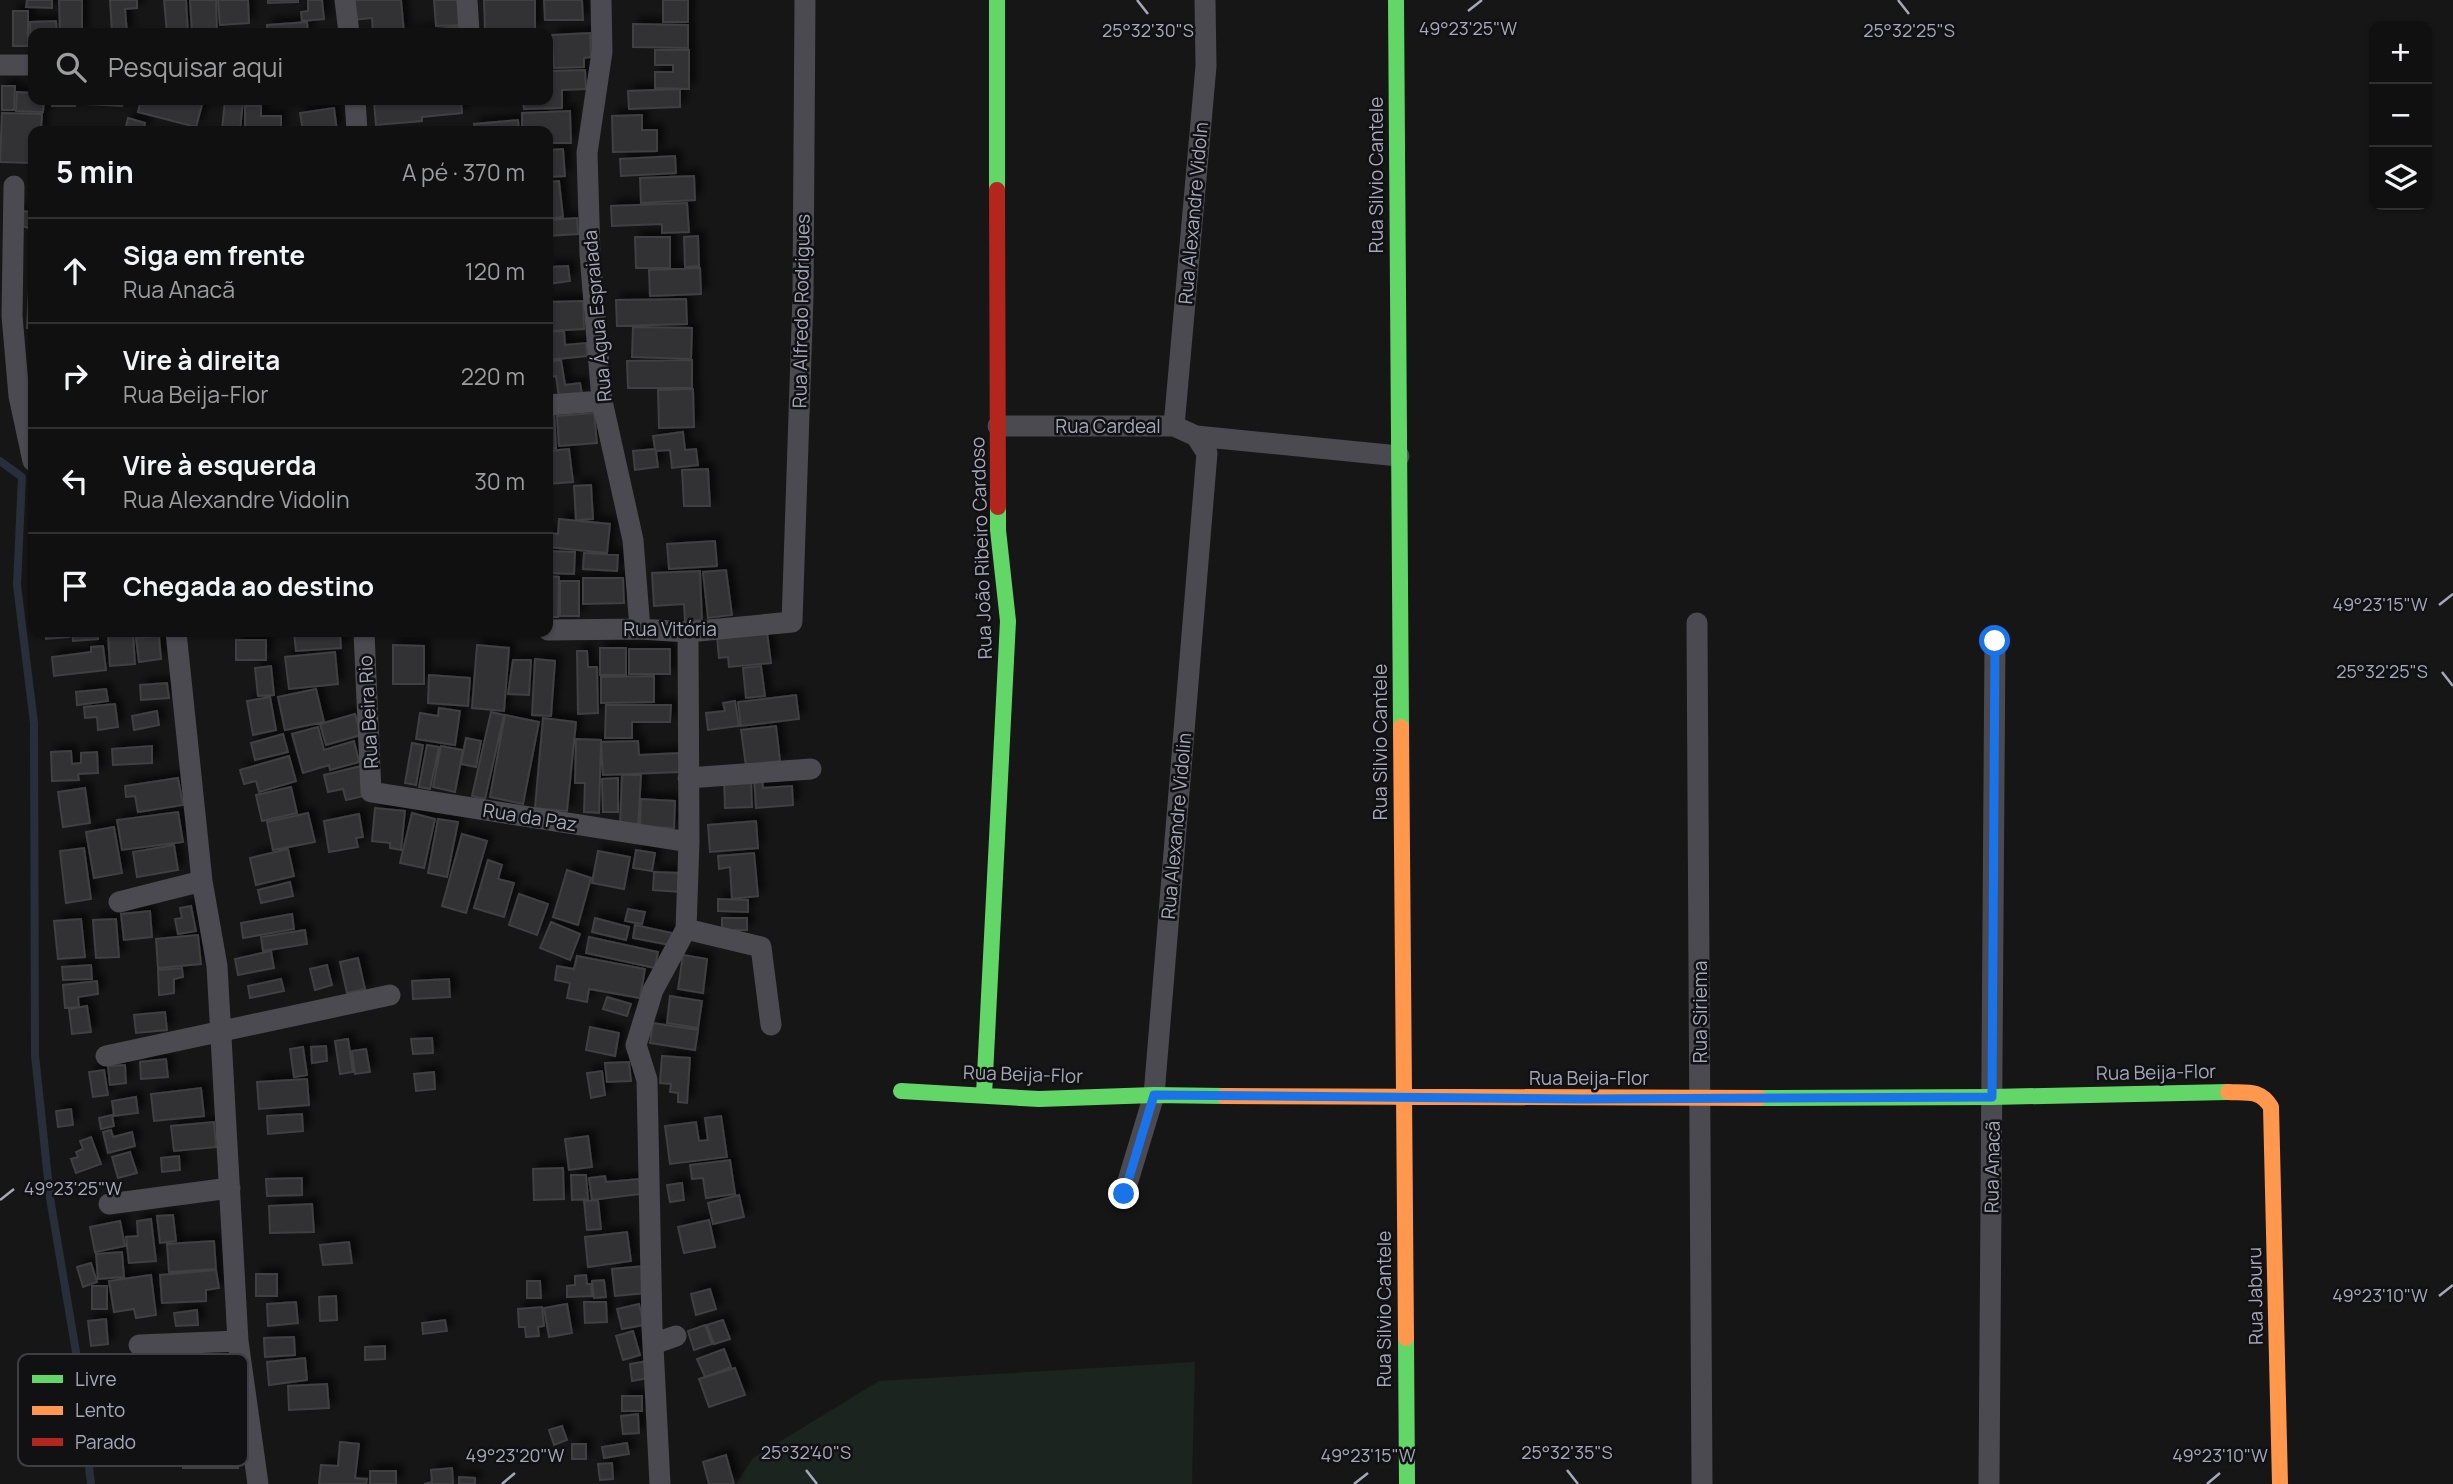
<!DOCTYPE html>
<html lang="pt">
<meta charset="utf-8">
<style>
:root{--surface:#101011;--page:#19191a;--text:#f1f3f6;--muted:#9c9d9f;--line:#303031}
body{margin:0;font-family:Manrope,sans-serif;background:var(--page);color:var(--text)}
.controls{position:absolute;right:21px;top:21px;display:grid;overflow:hidden;border-radius:14px;box-shadow:0 2px 5px #0004}
.controls button{width:63px;height:63px;display:grid;place-items:center;padding:0;border:0;border-bottom:2px solid var(--line);background:var(--surface);color:var(--text);font:35px sans-serif}
.stop{position:absolute;width:21px;height:21px;margin:-16px;border:5px solid #1a73e8;border-radius:50%;background:#fff}
.stop.end{background:#1a73e8;border-color:#fff;box-shadow:0 2px 7px #0008}
.list{margin:0;padding:0;list-style:none}
h2{display:flex;justify-content:space-between;align-items:center;height:91px;margin:0;padding:0 28px;font-size:30px}
h2 small{font-size:23px;font-weight:400;color:var(--muted)}
.list li{display:grid;grid-template-columns:46px 1fr auto;gap:21px;align-items:center;box-sizing:border-box;height:105px;padding:0 28px;border-top:2px solid var(--line)}
.list b{display:block;font-size:26px;white-space:nowrap}
.list p{margin:0;font-size:23px;white-space:nowrap;color:var(--muted)}
.list em{font-size:23px;font-style:normal;color:var(--muted)}
.icon{flex:none;width:38px;height:38px;fill:none;stroke:currentColor;stroke-width:2;stroke-linecap:round;stroke-linejoin:round}
.map{position:relative;flex:none;width:2453px;height:1484px;overflow:hidden}
.search{position:absolute;background:var(--surface);box-shadow:0 2px 5px #0004;left:28px;top:28px;width:525px;height:77px;display:flex;align-items:center;gap:18px;box-sizing:border-box;padding:0 24px;border-radius:14px;color:var(--muted);font-size:26px}
.panel{position:absolute;background:var(--surface);box-shadow:0 2px 5px #0004;left:28px;top:126px;width:525px;height:511px;border-radius:14px}
.map>svg:first-child{display:block}
.green{fill:#1c241f}
.lines{fill:none;stroke-linecap:round;stroke-linejoin:round}
.stream{stroke:#282f3a;stroke-width:8}
.building{fill:#333235;stroke:#3f3f43;stroke-width:2;filter:url(#shadow)}
.street{stroke:#4a4a50;stroke-width:21}
.fast{stroke:#63d668;stroke-width:16}
.slow{stroke:#ff974d;stroke-width:16}
.jam{stroke:#b3261e;stroke-width:16}
.route{stroke:#1a73e8;stroke-width:9}
.ticks{fill:none;stroke:#a6a8b9;stroke-width:2.5}
.labels{text-anchor:middle;dominant-baseline:central;stroke-width:5;stroke-linejoin:round;paint-order:stroke}
.street-label{font-size:19px;fill:#a6a8b9;stroke:#111013}
.key{fill:#111013;stroke:#3e3e45;stroke-width:2}
.key-label{font-size:19px;fill:#a6a8b9}
.ticks-label{font-size:18px;text-anchor:middle;fill:#a6a8b9;stroke:#111013;stroke-width:5;stroke-linejoin:round;paint-order:stroke}
</style>
<div class="map">
<svg width="2453" height="1484" viewBox="0 0 2453 1484">
<defs>
<filter id="shadow"><feDropShadow dx="6" dy="-6" stdDeviation="3.5" flood-color="#0009"/></filter>
</defs>
<rect width="100%" height="100%" fill="#161617"/>
<!-- green -->
<path class="green" d="M1195,1362L1192,1484H736L753,1458L879,1381Z"/>
<g class="lines">
<!-- stream -->
<path class="stream" d="M0,461L22,477L17,585L34,723L35,1055L50,1198L76,1352L91,1484"/>
</g>
<!-- building -->
<path class="building" d="M27,0H52V8L26,7Z
M59,0H82V33H60Z
M110,0H137V8L125,9L127,33H112Z
M164,0H186L188,33H167Z
M190,0H216L217,33H192Z
M218,0H248L249,23L220,25Z
M268,0H298V2L268,3Z
M308,0H322L324,19L302,21L301,12L308,11Z
M351,0H401L404,33H373L372,18L353,20Z
M434,0H460L462,25L436,26Z
M484,0H535V30L485,31Z
M544,0H582L583,20H545Z
M663,0H688V22H663Z
M13,11H28V46H13Z
M56,21L57,33H33V55H31L30,22Z
M307,22L308,33H267V25Z
M633,24L688,25V48L633,47Z
M457,27L458,33H406V32Z
M590,33L591,57L584,58V67L554,68L552,35Z
M655,50H689V89L655,88V72H673V65H655Z
M585,70L586,89L562,90V108L524,109L523,100H548V71Z
M2,86H15L14,110H2Z
M680,89V107L629,109L628,91Z
M17,92L33,93V100H44L43,112L16,111Z
M52,100H75V106H52Z
M86,100H123L122,106L86,104Z
M141,100H197L203,101L196,127L138,112Z
M225,100H243L240,131L222,130Z
M406,100H461L462,113L422,117V121L376,125L374,102Z
M245,106H261V116H281V131H245Z
M334,108L337,131H303L300,113Z
M570,111L571,143H548V131H522V113Z
M2,113L42,114L41,131H33V163L0,162Z
M642,115V130H657V151L613,152L612,116Z
M128,118L145,123L143,131H125Z
M518,120L519,131H475L474,124Z
M563,149L565,176L548,177V150Z
M675,156L676,173L621,176L620,159Z
M694,176L695,200L641,203L640,178Z
M559,181L563,217L548,219V182Z
M687,203L689,232L662,233V224L612,226L611,206Z
M21,211L33,212V252L31,251L32,229L22,226Z
M577,218L578,234L548,236V220Z
M698,236L699,266L685,267L684,237Z
M635,237H670V268H636Z
M568,266L570,281L548,284V267Z
M700,268L701,294L650,296L649,270Z
M30,272H33V329L27,328Z
M686,299L687,324L617,326L616,300Z
M583,301L584,329L548,331V302Z
M633,327L692,328L691,359L632,357Z
M564,331L565,345L586,343L587,356L548,360V332Z
M561,360L565,385L580,383L582,394L559,397L556,376L548,377V362Z
M692,360V388H628L627,361Z
M693,389L694,427L659,428L658,390Z
M548,411H554L556,448H548Z
M594,413L597,443L559,446L557,416Z
M683,432L685,450L696,449L698,465L672,468L670,450L656,451L658,467L635,470L633,451L655,449L653,436Z
M569,449L573,482L548,484V451Z
M708,469L710,506H684L682,470Z
M591,485L593,519L576,520L574,486Z
M559,519L610,524L607,553L548,547V533L558,534Z
M715,541L717,566L669,569L667,544Z
M548,551L575,552L574,574L548,573Z
M584,553L618,555L617,571L583,569Z
M726,570L732,615L708,618L703,572Z
M700,571L702,620L685,621L684,604L654,606L652,573Z
M548,576L559,577L558,617H548Z
M583,578H623L624,603L583,604Z
M560,581H579V616H560Z
M46,632H68L69,637L46,639Z
M72,632H98V639L73,641Z
M212,632H260V636L212,635Z
M294,632H350L351,633L340,634L341,648L296,651Z
M767,632L771,663L729,667L728,657L719,658L717,637Z
M133,633L135,664L110,666L108,635Z
M159,636L161,659L139,662L136,638Z
M236,640H266V660H236Z
M393,645L424,646V684H393Z
M477,645L509,648L504,711L472,708Z
M103,646L106,670L54,676L52,657L91,652V647Z
M600,648H626V675H600Z
M629,649H670V674H629Z
M577,651H587L588,667H597L598,713L578,714Z
M335,652L338,684L289,689L285,657Z
M535,659L555,661L551,716L532,715Z
M513,660H531L529,695L508,694Z
M271,666L274,695L258,696L255,668Z
M761,666L765,696L746,698L743,668Z
M429,675L470,678L468,706L428,703Z
M654,676V702L601,703V677Z
M167,683L169,698L141,700L140,685Z
M106,689L108,701L77,705L76,692Z
M316,689L324,722L285,730L278,697Z
M796,695L799,719L741,726L738,702Z
M270,697L276,730L253,735L247,701Z
M735,701L739,726L708,730L706,713L725,711L723,703Z
M115,704L118,727L98,730L97,717L85,718L84,707Z
M606,705H671L670,722H632V738H605Z
M439,708L460,711L455,745L416,739L420,713L438,716Z
M157,711L159,725L134,730L132,716Z
M491,712L504,715L485,799L472,796Z
M355,714L361,735L326,745L320,724Z
M505,715L539,722L523,804L490,797Z
M543,718L576,722L567,811L535,808Z
M776,726L780,761L746,766L741,730Z
M318,727L324,750L354,741L359,762L330,770L329,765L303,773L292,734Z
M283,734L288,752L255,760L251,743Z
M466,738L481,741L476,767L461,764Z
M576,739L601,740L599,813L584,812L585,783H575Z
M638,741L639,755L679,753L680,772L603,775L601,742Z
M412,743L423,745L416,785L405,783Z
M427,745L439,747L430,789L419,787Z
M152,746V763L113,765L112,749Z
M441,746L463,750L455,792L433,787Z
M71,751L72,764L81,763V753L97,752L98,773L78,774L79,780L52,781L51,752Z
M289,756L296,781L259,792L256,781L244,784L240,770Z
M361,766L368,795L346,800L343,789L328,792L324,775Z
M622,775H641L638,826L620,825Z
M762,776L763,788L792,786L793,805L756,808L754,777Z
M178,778L183,805L138,812L135,796L126,797L125,786Z
M618,778V812H603L602,779Z
M751,778L752,807L725,808L724,779Z
M291,787L297,813L262,821L256,795Z
M85,788L90,823L63,827L58,792Z
M641,799L675,801L674,828L640,827Z
M375,808L405,811L401,850L390,848V843L372,841Z
M178,812L183,842L122,850L117,820Z
M308,813L315,842L273,850L267,822Z
M412,813L435,819L424,868L400,863Z
M359,814L363,837L356,838L358,847L329,852L324,821Z
M438,819L458,822L447,877L428,873Z
M756,821L758,848L710,852L708,825Z
M114,827L122,873L94,878L86,832Z
M462,834L487,841L466,913L442,906Z
M174,845L178,870L137,877L133,852Z
M84,848L91,899L66,903L60,851Z
M288,849L294,876L256,885L250,858Z
M636,850L655,853L652,871L633,868Z
M598,851L630,857L624,889L592,883Z
M754,853L758,896L732,899L730,867L719,869L718,856Z
M488,860L502,865L498,879L514,883L504,917L474,908Z
M567,870L591,878L578,925L553,917Z
M654,872L682,873L681,892L653,890Z
M290,882L293,896L261,903L258,890Z
M519,894L548,904L537,935L509,925Z
M718,899L748,900V912L718,911Z
M191,906L196,931L178,934L175,919L182,918L180,908Z
M628,909L645,912L642,924L625,921Z
M150,911L152,937L124,940L121,914Z
M292,914L294,929L243,938L241,923Z
M595,918L629,927L626,940L592,932Z
M722,918H747V930H722Z
M81,919L85,957L58,959L54,921Z
M116,919L119,957L96,958L93,920Z
M551,922L580,934L570,960L540,948Z
M635,925L672,933L670,945L633,938Z
M305,930L307,944L263,951L261,937Z
M198,935L201,964L158,968L156,939Z
M589,937L658,952L655,968L586,953Z
M271,951L274,968L238,975L235,959Z
M683,955L707,959L703,993L678,989Z
M577,956L645,969L640,998L589,989L587,1002L567,998L570,983L555,980L557,966L574,969Z
M358,958L365,989L347,993L340,962Z
M91,965L92,979L63,980L62,967Z
M327,965L332,985L315,990L310,969Z
M182,968L183,977L174,979V993L159,995L158,970Z
M281,979L284,991L250,998L248,986Z
M449,979L450,997L413,999L412,981Z
M97,981L98,994L78,997L79,1007L65,1008L63,985Z
M670,996L702,1001L698,1028L667,1023Z
M607,997L631,1004L627,1016L603,1009Z
M87,1006L91,1032L72,1034L69,1009Z
M165,1012L167,1030L136,1033L134,1015Z
M653,1023L698,1030L695,1050L650,1043Z
M590,1027L619,1033L615,1056L586,1050Z
M432,1038L433,1053L413,1054L411,1039Z
M348,1039L353,1072L340,1074L335,1041Z
M326,1046L327,1061L312,1063L311,1047Z
M303,1047L307,1075L294,1077L290,1049Z
M366,1049L370,1072L355,1074L352,1051Z
M662,1056L690,1058L687,1103L678,1102V1093L670,1092L671,1084L660,1083Z
M166,1059L168,1077L141,1079L140,1062Z
M629,1062L631,1081L607,1082L605,1063Z
M125,1065L126,1083L110,1085L108,1066Z
M104,1070L108,1095L93,1097L89,1072Z
M602,1071L605,1095L591,1098L587,1073Z
M434,1072L435,1089L416,1091L414,1074Z
M307,1079L309,1105L259,1109L257,1082Z
M201,1088L204,1116L154,1121L151,1094Z
M136,1097L138,1113L114,1116L112,1101Z
M71,1109L73,1125L58,1127L56,1111Z
M302,1114L303,1131L268,1134L267,1116Z
M112,1115L114,1126L101,1129L99,1118Z
M721,1116L727,1157L670,1164L665,1126L696,1122L699,1141L708,1140L705,1118Z
M214,1122L216,1147L174,1151L171,1126Z
M111,1130L113,1137L132,1132L135,1146L108,1153L103,1132Z
M588,1136L592,1167L569,1170L565,1139Z
M91,1137L101,1164L76,1173L71,1159L78,1157L76,1152L83,1149L80,1141Z
M130,1152L137,1173L118,1178L112,1157Z
M179,1156L180,1170L162,1172L161,1158Z
M730,1160L735,1194L706,1198L703,1178L692,1179L690,1165Z
M563,1168L564,1199L534,1200L533,1169Z
M571,1175H586L588,1199L572,1200Z
M605,1176L606,1182L639,1179L641,1194L592,1200L589,1178Z
M302,1178V1195L267,1196L266,1179Z
M682,1183L684,1200L670,1202L667,1185Z
M739,1195L744,1217L713,1224L708,1203Z
M598,1200L601,1229L587,1230L584,1201Z
M312,1204L314,1232L270,1233L269,1206Z
M173,1215L176,1241L160,1243L157,1216Z
M151,1219L156,1261L129,1263L126,1237L138,1236L137,1221Z
M709,1220L715,1247L684,1253L678,1227Z
M120,1221L125,1246L95,1252L90,1227Z
M627,1232L631,1261L588,1267L585,1237Z
M214,1241L216,1269L169,1272L167,1244Z
M349,1242L352,1263L323,1265L320,1245Z
M122,1252L124,1277L98,1279L96,1254Z
M91,1263L97,1282L83,1287L77,1267Z
M644,1266L646,1293L615,1296L612,1269Z
M216,1270L219,1288L206,1290V1301L162,1303L160,1275Z
M256,1274H277V1296H256Z
M151,1275L156,1315L136,1318L134,1309L114,1312L109,1281Z
M586,1275L587,1284H591L592,1296L567,1297V1286L575,1285V1276Z
M604,1280L606,1297L594,1298L592,1281Z
M527,1281H540L541,1298H527Z
M92,1286H107V1309H92Z
M710,1289L716,1309L696,1315L691,1294Z
M336,1296L337,1320L320,1321L319,1297Z
M296,1302L298,1323L268,1326L267,1304Z
M584,1302H606L607,1322L585,1323Z
M567,1304L572,1333L549,1337L544,1308Z
M639,1304L644,1325L622,1329L617,1309Z
M542,1307L544,1326L538,1327L539,1336L526,1337L525,1327H519L518,1309Z
M197,1310L198,1325L176,1326L174,1313Z
M106,1319L108,1344L91,1346L88,1321Z
M445,1320L447,1331L423,1334L422,1323Z
M723,1320L730,1339L714,1344L707,1325Z
M705,1325L712,1344L694,1350L688,1331Z
M633,1331L640,1355L623,1360L616,1336Z
M294,1337L295,1355L265,1357L264,1338Z
M385,1346V1359L365,1360V1347Z
M724,1349L731,1367L705,1377L697,1359Z
M305,1358L307,1380L269,1385L267,1362Z
M647,1361L649,1378L632,1381L630,1364Z
M735,1368L745,1395L709,1407L699,1379Z
M327,1384L329,1408L289,1410L288,1386Z
M622,1396H642V1411H622Z
M638,1414L639,1433L623,1434L621,1416Z
M562,1426L567,1440L554,1445L549,1430Z
M340,1442L359,1444L355,1478L367,1479L366,1484H319L321,1465L338,1466Z
M627,1443L629,1454L604,1458L602,1447Z
M572,1444H586V1459H572Z
M183,1450H238V1468H183Z
M726,1455L734,1484H709L703,1462Z
M612,1463L613,1479L600,1480L598,1464Z
M452,1468L453,1484H424L432,1482L431,1470Z
M370,1471H396V1484H370Z
M459,1477L475,1478V1484H459Z"/>
<g class="lines">
<!-- street -->
<path class="street" d="M345,0L349,33
M467,0L469,32
M601,0L602,52L587,153L590,254L602,401L633,540L640,629
M0,65H33
M355,100L357,131
M14,186L12,316L19,396L33,461
M548,405L602,401
M998,426H1174L1196,436L1207,453L1154,1095L1124,1194
M1174,426L1206,66L1205,0
M1196,436L1399,456
M1697,623L1702,1484
M548,630L640,629L688,632L792,622L803,296L805,0
M176,632L202,881L217,966L238,1341L258,1484
M364,632L371,792L689,842
M688,778L811,769
M119,902L202,881
M686,929L761,947L771,1025
M106,1056L390,995
M109,1204L230,1188
M653,1344L676,1336
M139,1345L238,1341
M660,1484L652,1327L647,1080L636,1045L653,990L686,929L689,842L688,632
M1989,1484L1995,641"/>
<!-- fast -->
<path class="fast" d="M997,0V190
M1396,0L1401,727
M901,1091L1039,1099L1154,1095L1224,1096
M984,1095L1008,621L998,530V507
M1759,1098L1992,1097L2228,1092
M1406,1338L1407,1484"/>
<!-- slow -->
<path class="slow" d="M1401,727L1406,1338
M2228,1092C2247,1093 2260,1089 2271,1107L2280,1484
M1224,1096L1759,1098"/>
<!-- jam -->
<path class="jam" d="M997,190L998,507"/>
</g>
<g class="lines">
<!-- route -->
<path class="route" d="M1124,1194L1154,1095L1583,1099L1992,1097L1995,641"/>
</g>
<!-- ticks -->
<path class="ticks" d="M1137,0L1148,14M1898,0L1909,14M1468,11L1482,0M2439,605L2453,594M2442,672L2453,686M0,1200L14,1189M2439,1296L2453,1285M806,1470L817,1484M1567,1470L1578,1484M502,1484L515,1473M1354,1484L1368,1473M2207,1484L2220,1473"/>
<g class="labels">
<!-- street labels -->
<g class="street-label">
<text transform="translate(1376 175) rotate(-90)">Rua Silvio Cantele</text>
<text transform="translate(1193 213) rotate(-85)">Rua Alexandre Vidoln</text>
<text transform="translate(801 311) rotate(-89)">Rua Alfredo Rodrigues</text>
<text transform="translate(597 316) rotate(-95)">Rua Água Espraiada</text>
<text x="1108" y="426">Rua Cardeal</text>
<text transform="translate(981 548) rotate(-92)">Rua João Ribeiro Cardoso</text>
<text x="670" y="629">Rua Vitória</text>
<text transform="translate(368 712) rotate(-93)">Rua Beira Rio</text>
<text transform="translate(1380 742) rotate(-90)">Rua Silvio Cantele</text>
<text transform="translate(530 817) rotate(9)">Rua da Paz</text>
<text transform="translate(1176 826) rotate(-85)">Rua Alexandre Vidolin</text>
<text transform="translate(1700 1012) rotate(-90)">Rua Siriema</text>
<text transform="translate(2156 1072) rotate(-1)">Rua Beija-Flor</text>
<text transform="translate(1023 1074) rotate(2)">Rua Beija-Flor</text>
<text x="1589" y="1078">Rua Beija-Flor</text>
<text transform="translate(1992 1167) rotate(-89)">Rua Anacã</text>
<text transform="translate(2255 1296) rotate(-91)">Rua Jaburu</text>
<text transform="translate(1384 1309) rotate(-90)">Rua Silvio Cantele</text>
</g>
</g>
<!-- legend -->
<rect x="18" y="1354" width="230" height="112" rx="10" class="key"/>
<rect x="32" y="1375" width="31" height="8" fill="#63d668"/>
<rect x="32" y="1406" width="31" height="9" fill="#ff974d"/>
<rect x="32" y="1438" width="31" height="8" fill="#b3261e"/>
<g class="key-label">
<text x="75" y="1386">Livre</text>
<text x="75" y="1417">Lento</text>
<text x="75" y="1449">Parado</text>
</g>
<g class="ticks-label">
<text x="1468" y="35">49°23'25"W</text>
<text x="1148" y="37">25°32'30"S</text>
<text x="1909" y="37">25°32'25"S</text>
<text x="2380" y="611">49°23'15"W</text>
<text x="2382" y="678">25°32'25"S</text>
<text x="73" y="1195">49°23'25"W</text>
<text x="2380" y="1302">49°23'10"W</text>
<text x="806" y="1459">25°32'40"S</text>
<text x="1567" y="1459">25°32'35"S</text>
<text x="515" y="1462">49°23'20"W</text>
<text x="1368" y="1462">49°23'15"W</text>
<text x="2220" y="1462">49°23'10"W</text>
</g>
</svg>
<div class="controls">
<button>+</button>
<button>−</button>
<button><svg class="icon" aria-label="layers" viewBox="0 0 24 24"><path d="M12 4l9 5-9 5-9-5zM3 14l9 5 9-5"/></svg></button>
</div>
<div class="stop" style="left:1995px;top:641px"></div>
<div class="stop end" style="left:1124px;top:1194px"></div>
<div class="search"><svg class="icon" aria-label="search" viewBox="0 0 24 24"><circle cx="10" cy="10" r="6"/><path d="M15 15l6 6"/></svg>Pesquisar aqui</div>
<section class="panel">
<h2>5 min<small>A pé · 370 m</small></h2>
<ul class="list">
<li><svg class="icon" aria-label="ahead" viewBox="0 0 24 24"><path d="M12 20V5M6 11l6-6 6 6"/></svg><div><b>Siga em frente</b><p>Rua Anacã</p></div><em>120 m</em></li>
<li><svg class="icon" aria-label="right" viewBox="0 0 24 24"><path d="M7 20v-9h11M14 6l5 5-5 5"/></svg><div><b>Vire à direita</b><p>Rua Beija-Flor</p></div><em>220 m</em></li>
<li><svg class="icon" aria-label="left" viewBox="0 0 24 24"><path d="M17 20v-9H6M10 6l-5 5 5 5"/></svg><div><b>Vire à esquerda</b><p>Rua Alexandre Vidolin</p></div><em>30 m</em></li>
<li><svg class="icon" aria-label="arrive" viewBox="0 0 24 24"><path d="M6 21V4h12l-3 4 3 4H6"/></svg><div><b>Chegada ao destino</b></div></li>
</ul>
</section>
</div>
